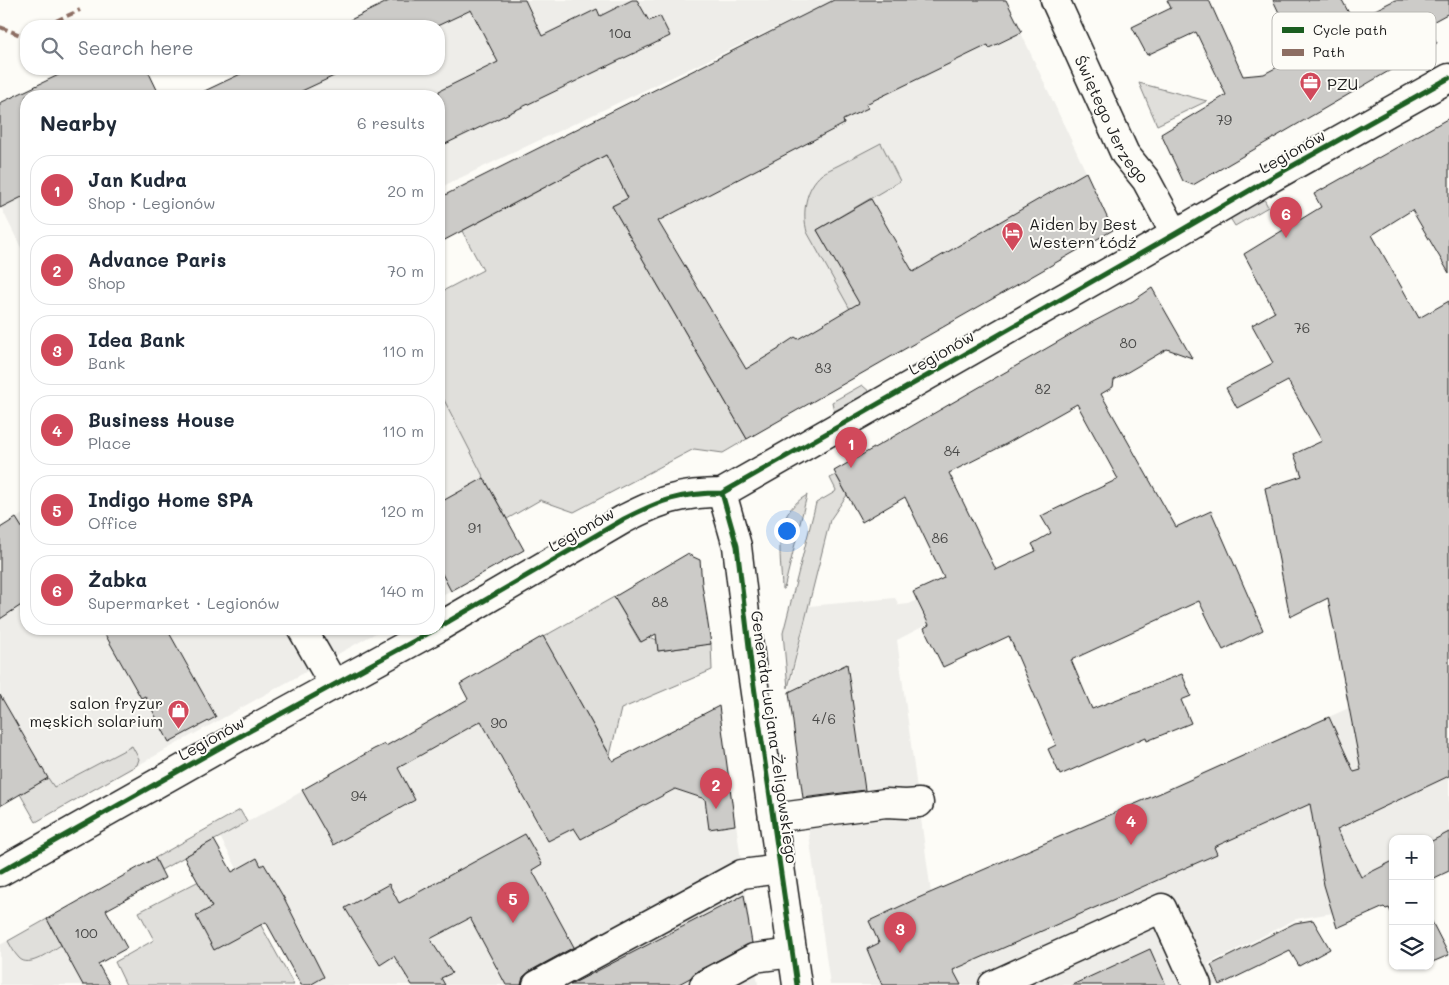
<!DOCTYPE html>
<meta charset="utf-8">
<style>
:root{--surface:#fff;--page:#f2f2f3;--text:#1f2937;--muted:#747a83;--line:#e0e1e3;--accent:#d1495b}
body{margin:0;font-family:Mali,sans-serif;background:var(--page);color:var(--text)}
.controls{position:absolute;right:15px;bottom:15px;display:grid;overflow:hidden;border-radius:10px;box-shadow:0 1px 4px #0004}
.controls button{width:45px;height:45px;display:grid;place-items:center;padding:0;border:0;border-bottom:1px solid var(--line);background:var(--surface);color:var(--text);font:25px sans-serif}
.you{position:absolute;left:786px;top:530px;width:18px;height:18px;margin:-12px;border:4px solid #fff;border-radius:50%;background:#1a73e8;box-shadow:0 0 0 8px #1a73e833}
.badge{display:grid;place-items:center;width:32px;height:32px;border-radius:50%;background:var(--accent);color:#fff;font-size:16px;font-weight:700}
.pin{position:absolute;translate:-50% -41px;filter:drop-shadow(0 1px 2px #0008)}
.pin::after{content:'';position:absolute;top:26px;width:18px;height:15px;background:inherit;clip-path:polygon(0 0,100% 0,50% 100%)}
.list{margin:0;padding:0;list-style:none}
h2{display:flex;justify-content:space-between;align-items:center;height:65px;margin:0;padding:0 20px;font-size:21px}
h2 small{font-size:16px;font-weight:400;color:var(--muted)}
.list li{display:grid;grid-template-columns:32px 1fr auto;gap:15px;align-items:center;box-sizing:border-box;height:70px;margin:0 10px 10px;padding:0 10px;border:1px solid var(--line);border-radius:20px}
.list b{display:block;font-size:19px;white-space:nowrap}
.list p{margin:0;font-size:16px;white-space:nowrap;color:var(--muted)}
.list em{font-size:16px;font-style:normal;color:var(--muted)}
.icon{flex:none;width:28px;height:28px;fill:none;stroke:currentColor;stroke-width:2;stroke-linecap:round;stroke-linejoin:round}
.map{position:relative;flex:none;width:1449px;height:985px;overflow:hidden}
.search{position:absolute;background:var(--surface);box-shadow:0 1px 4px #0004;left:20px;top:20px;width:425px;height:55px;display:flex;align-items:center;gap:12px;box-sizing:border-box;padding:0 18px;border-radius:20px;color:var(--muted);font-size:19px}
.panel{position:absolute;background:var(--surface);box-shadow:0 1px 4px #0004;left:20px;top:90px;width:425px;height:545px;border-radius:20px}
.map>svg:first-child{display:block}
.built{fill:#eeede9}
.green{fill:#e0dfdb;stroke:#7e7e7c}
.building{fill:#cccbc8;stroke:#1c1c1c;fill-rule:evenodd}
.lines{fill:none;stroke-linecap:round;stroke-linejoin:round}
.minor-casing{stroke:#1c1c1c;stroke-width:31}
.minor{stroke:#fdfcf7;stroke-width:28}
.quiet{stroke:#8d6e63;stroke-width:4;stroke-dasharray:8 4;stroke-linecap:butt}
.cycleway-casing{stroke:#fdfcf7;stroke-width:8}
.cycleway{stroke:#1b5e20;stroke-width:5}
.labels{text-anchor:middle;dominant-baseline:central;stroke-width:4;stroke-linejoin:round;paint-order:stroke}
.number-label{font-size:14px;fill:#484847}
.poi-label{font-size:16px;fill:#1c1c1c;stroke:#fdfcf7;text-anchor:start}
.street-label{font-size:16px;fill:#1c1c1c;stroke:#fdfcf7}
.key{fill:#fdfcf7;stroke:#bab9b5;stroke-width:1}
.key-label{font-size:14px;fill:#1c1c1c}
</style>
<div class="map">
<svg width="1449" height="985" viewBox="0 0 1449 985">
<rect width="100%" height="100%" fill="#fdfcf7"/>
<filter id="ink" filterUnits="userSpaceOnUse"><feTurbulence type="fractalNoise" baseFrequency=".02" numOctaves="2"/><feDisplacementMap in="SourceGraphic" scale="10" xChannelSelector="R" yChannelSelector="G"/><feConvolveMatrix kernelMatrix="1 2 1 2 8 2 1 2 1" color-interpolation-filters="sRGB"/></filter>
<g filter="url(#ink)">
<!-- built -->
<path class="built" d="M389,0H834L439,188V96H194L250,69H439V26H336Z
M1009,7L1113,230L747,439L612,206L643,192L830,94Z
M26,195V258L0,205L1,207Z
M1449,389V856L1430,865V839H1393V883L1333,913L1296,919L1208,964L1219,985H830L789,692L809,606L895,598L899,605L909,604L917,600L928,624L897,640L931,893L1349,708L1328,599L1325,600L1297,463Z
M442,396L524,550L439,597V397Z
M26,512V629H383L36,822L0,746V529Z
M468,699L540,827L723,728L758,985H300L220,837Z
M47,919L85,985H0V945Z"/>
<!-- green -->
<path class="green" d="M1139,83L1207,101L1157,125Z
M881,143L900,181L817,230L860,303L850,309L807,232C802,213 805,188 822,174C826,171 833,168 839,165C853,158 867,150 881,143Z
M606,155L628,198L612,206L747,439L723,453L694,449L574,512L540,500L507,519L484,478L442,396L439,397V293L483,270L462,231Z
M1264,199L1268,207L1235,226L1230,218Z
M862,385L871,393L834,411L832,402Z
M836,475L847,495L830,520L788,688L783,633L816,503L835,492L836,490L830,478Z
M807,495L784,589H782C781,553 771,516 807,495Z
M614,597L640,642L650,637L657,640L658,651L711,644L712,670L621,709L610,755L543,637Z
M132,746L139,759L137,765L36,822L20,794L48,778L54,787Z
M240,810L247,822L161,870L155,858Z
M228,866L294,985H126L115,962L154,940L139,912Z
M47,919L61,945C51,951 29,969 19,958C14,953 11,946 8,941Z"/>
<!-- building -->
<path class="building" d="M391,0H525L542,36L597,9L600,16L632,0H637L649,21L660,16L670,36L439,147V91L498,62L471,10L437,26H338Z
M834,0H1006L1022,32L989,48L988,45L866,104L868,108L843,120L844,124L658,221L746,369L779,349L780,347L795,337L798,339L859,303L817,230L871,199L913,272L1086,172L1113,230L747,439L612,206L628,198L606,155L439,243V198Z
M1167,0H1209L1243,76L1264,74L1289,61L1288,58L1301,51L1282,19L1273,0H1342L1353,21L1395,0H1449V13L1427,25L1437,43L1193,185L1183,181L1161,134L1226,95L1196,32L1147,55L1132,27L1171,8Z
M71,69H147L160,96H26V195L0,208V103Z
M251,69H349L291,96H194Z
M1449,118V273L1412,210L1372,235L1419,318L1449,301V776L1337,829L1361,877L1393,861V916L1389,908L1386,909L1384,907L1337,928L1324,885L1310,804L1214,847L1217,854L953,970L961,985H882L867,949L879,943L869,921L916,899L1165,791L1329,717L1354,772L1361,770L1328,598L1290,617L1265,488L1302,476L1294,454L1322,441L1288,381L1237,408L1226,388L1273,363L1252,325L1275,312L1244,254L1321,207L1314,194Z
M1152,288L1192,358L1167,349L1114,380L1113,387L1101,394L1176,527L1211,511L1263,630L1223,650L1199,601L1071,660L1092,709L1182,674L1191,696L1181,700L1191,723L1147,741L1146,737L1060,775L1048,749L1056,745L1009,636L943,667L924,628L929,625L913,592L944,578L905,497L862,522L834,471L1087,325L1133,301ZM1077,404L1118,479L1041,516L1051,533L1032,544L1036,551L996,570L949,473L1006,444Z
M484,478L524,550L451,591L439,568V503Z
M16,518L26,534V602L0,619V528Z
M687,554L700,560L702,584L711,644L658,651L656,634L641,642L614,597Z
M102,629H167L216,717L169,742L145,696L141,698Z
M543,636L613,761L719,706L735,825L709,829L705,799L675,789L581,839L574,828L548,841L481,721L398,768L415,800L333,845L302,790L374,749L385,744L386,746L468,699L460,684Z
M847,664L865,790L803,798L789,692Z
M0,695L48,778L0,806Z
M1449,832V871L1430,880V842Z
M525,834L542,864L532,870L574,947L530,971L523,977L521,985H506L470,918L430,939L452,973L441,978L445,985H412L394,956L380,965L345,908L389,884L399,903Z
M214,840L232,872L257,858L261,866L264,864L284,898L324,977L310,985H301L266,922L214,950L196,916L212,907L184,857Z
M155,858L165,878L106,910L127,948L98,964L110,985H83L47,919Z
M744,895L752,943L697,971L690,978L677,985H570Z
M1430,918L1449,955L1430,963Z
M1313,920L1330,949L1299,966L1290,951L1220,985L1211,965L1295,923Z
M1150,949L1166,985H1072Z"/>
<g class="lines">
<defs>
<g id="minor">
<path id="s1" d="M1055,0L1125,154L1146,180L1175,234"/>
<path d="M722,493L737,546L752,672L797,985"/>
<path d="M439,627L624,519C661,500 680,493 722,493L1175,234L1271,178L1449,78"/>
<path d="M302,629L334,685"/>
<path d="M773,818L886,803L906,804L919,803"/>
<path d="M0,872L244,734L436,629"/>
<path d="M537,985L742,874L780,869"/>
<path d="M704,985L754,958L793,953"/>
<path d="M993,985L1162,908L1197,985"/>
</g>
</defs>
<!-- minor casing -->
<use href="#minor" class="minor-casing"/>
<!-- minor -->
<use href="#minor" class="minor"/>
<!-- quiet -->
<path class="quiet" d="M45,26L80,10
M0,27L23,36L26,35"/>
<defs>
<path id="cycleway" d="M722,493L737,546L752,672L797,985
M439,627L624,519C661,500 680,493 722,493L1175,234L1271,178L1449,78
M0,872L244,734L436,629"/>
</defs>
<!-- cycleway casing -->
<use href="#cycleway" class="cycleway-casing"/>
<!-- cycleway -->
<use href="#cycleway" class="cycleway"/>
</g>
</g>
<!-- icons -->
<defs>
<symbol id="office-pin" viewBox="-11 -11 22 30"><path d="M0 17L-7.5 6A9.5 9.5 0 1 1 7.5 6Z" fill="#d1495b" stroke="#fdfcf7"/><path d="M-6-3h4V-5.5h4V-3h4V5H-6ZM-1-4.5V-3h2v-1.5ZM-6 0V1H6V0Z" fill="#fff"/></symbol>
<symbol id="hotel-pin" viewBox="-11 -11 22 30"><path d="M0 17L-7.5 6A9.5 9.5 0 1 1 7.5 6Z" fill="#d1495b" stroke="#fdfcf7"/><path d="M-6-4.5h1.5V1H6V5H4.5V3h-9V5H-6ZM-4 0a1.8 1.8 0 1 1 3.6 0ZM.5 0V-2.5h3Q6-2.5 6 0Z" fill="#fff"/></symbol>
<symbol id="shop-pin" viewBox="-11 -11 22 30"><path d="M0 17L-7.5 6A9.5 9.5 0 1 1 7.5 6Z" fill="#d1495b" stroke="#fdfcf7"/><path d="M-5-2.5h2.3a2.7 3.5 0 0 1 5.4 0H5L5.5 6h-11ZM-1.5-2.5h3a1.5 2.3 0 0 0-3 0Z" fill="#fff"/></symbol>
</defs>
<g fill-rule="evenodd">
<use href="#office-pin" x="1298" y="70" width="25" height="34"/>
<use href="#hotel-pin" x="1000" y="220" width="25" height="34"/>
<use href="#shop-pin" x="166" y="698" width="25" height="34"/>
</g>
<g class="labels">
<!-- number labels -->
<g class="number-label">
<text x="620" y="32">10a</text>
<text x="1224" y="119">79</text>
<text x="1302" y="327">76</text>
<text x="1128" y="342">80</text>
<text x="823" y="367">83</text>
<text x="1043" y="388">82</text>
<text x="952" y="450">84</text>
<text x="475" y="527">91</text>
<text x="940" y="537">86</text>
<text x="660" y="601">88</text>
<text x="824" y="718">4/6</text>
<text x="499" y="722">90</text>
<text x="359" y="795">94</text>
<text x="86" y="932">100</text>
</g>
<!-- poi labels -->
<g class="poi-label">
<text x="1327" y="83">PZU</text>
<text x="1029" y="223">Aiden by Best<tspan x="1029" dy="18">Western Łódź</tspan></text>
<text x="163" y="702" text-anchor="end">salon fryzur<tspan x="163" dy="18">męskich solarium</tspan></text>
</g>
<!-- street labels -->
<g class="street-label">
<text stroke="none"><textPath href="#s1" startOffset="132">Świętego Jerzego</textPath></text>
<text transform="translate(1292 151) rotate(-29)">Legionów</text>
<text transform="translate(941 352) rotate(-30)">Legionów</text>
<text transform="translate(581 529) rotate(-30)">Legionów</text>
<text transform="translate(775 737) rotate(82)">Generała Lucjana Żeligowskiego</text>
<text transform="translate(211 738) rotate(-29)">Legionów</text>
</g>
</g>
<!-- legend -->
<rect x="1272" y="12" width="164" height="58" rx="8" class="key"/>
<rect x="1282" y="27" width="22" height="6" fill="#1b5e20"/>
<rect x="1282" y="49" width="22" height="7" fill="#8d6e63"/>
<g class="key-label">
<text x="1313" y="35">Cycle path</text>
<text x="1313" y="57">Path</text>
</g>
</svg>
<div class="controls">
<button>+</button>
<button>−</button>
<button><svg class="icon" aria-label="layers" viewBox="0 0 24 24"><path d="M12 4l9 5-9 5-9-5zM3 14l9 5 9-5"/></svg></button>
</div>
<div class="you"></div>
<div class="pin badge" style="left:851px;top:468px">1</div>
<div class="pin badge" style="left:716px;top:809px">2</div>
<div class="pin badge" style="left:900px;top:953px">3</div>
<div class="pin badge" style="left:1131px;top:845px">4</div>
<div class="pin badge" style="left:513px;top:923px">5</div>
<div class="pin badge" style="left:1286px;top:238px">6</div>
<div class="search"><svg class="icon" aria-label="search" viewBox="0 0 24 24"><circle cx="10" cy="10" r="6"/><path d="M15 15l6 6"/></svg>Search here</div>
<section class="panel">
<h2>Nearby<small>6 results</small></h2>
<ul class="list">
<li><span class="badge">1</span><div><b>Jan Kudra</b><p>Shop · Legionów</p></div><em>20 m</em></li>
<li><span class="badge">2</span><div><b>Advance Paris</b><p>Shop</p></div><em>70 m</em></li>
<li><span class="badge">3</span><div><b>Idea Bank</b><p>Bank</p></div><em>110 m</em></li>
<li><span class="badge">4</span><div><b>Business House</b><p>Place</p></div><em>110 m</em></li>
<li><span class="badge">5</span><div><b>Indigo Home SPA</b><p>Office</p></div><em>120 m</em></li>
<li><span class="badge">6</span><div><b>Żabka</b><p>Supermarket · Legionów</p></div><em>140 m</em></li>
</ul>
</section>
</div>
